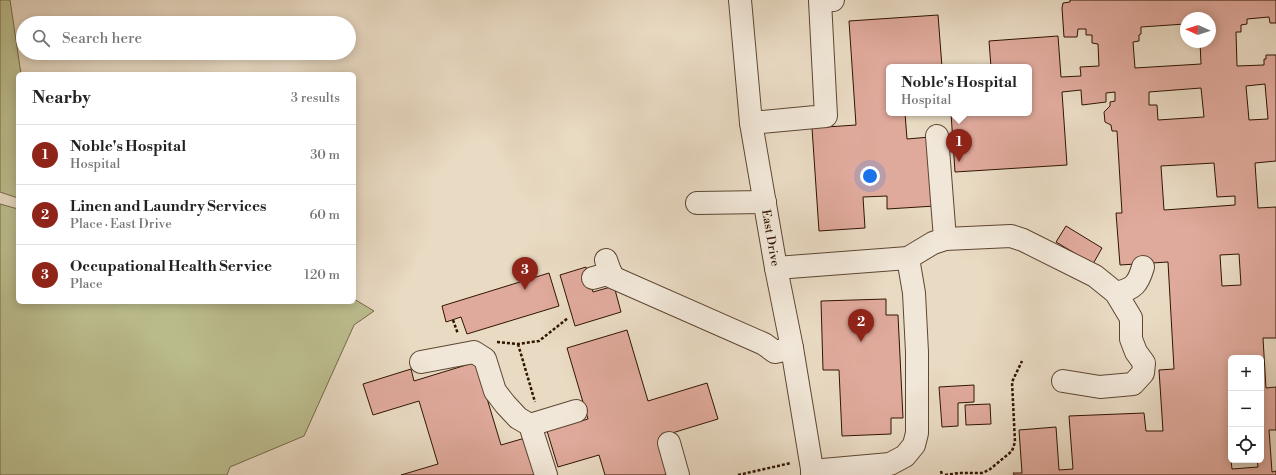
<!DOCTYPE html>
<meta charset="utf-8">
<style>
:root{--surface:#fff;--page:#f6f6f6;--text:#222;--muted:#767676;--line:#e0e0e0;--accent:#8f2418}
body{margin:0;font-family:"Libre Bodoni",serif;background:var(--page);color:var(--text)}
.controls{position:absolute;right:12px;bottom:12px;display:grid;overflow:hidden;border-radius:6px;box-shadow:0 2px 10px #0003}
.controls button{width:36px;height:36px;display:grid;place-items:center;padding:0;border:0;border-bottom:1px solid var(--line);background:var(--surface);color:var(--text);font:20px sans-serif}
.compass{position:absolute;left:1180px;top:12px;width:36px;height:36px;border-radius:50%;background:var(--surface);box-shadow:0 2px 10px #0003;rotate:273deg}
.you{position:absolute;left:870px;top:176px;width:14px;height:14px;margin:-10px;border:3px solid #fff;border-radius:50%;background:#1a73e8;box-shadow:0 0 0 6px #1a73e833}
.badge{display:grid;place-items:center;width:26px;height:26px;border-radius:50%;background:var(--accent);color:#fff;font-size:13px;font-weight:700}
.pin{position:absolute;translate:-50% -33px;filter:drop-shadow(0 1px 2px #0008)}
.pin::after{content:'';position:absolute;top:21px;width:14px;height:12px;background:inherit;clip-path:polygon(0 0,100% 0,50% 100%)}
.popup{position:absolute;left:886px;top:64px;width:146px;height:52px;box-sizing:border-box;display:grid;place-content:center;border-radius:6px;background:var(--surface);filter:drop-shadow(0 1px 3px #0005);font-size:13px;white-space:nowrap;color:var(--muted)}
.popup b{font-size:15px;color:var(--text)}
.popup::after{content:'';position:absolute;left:50%;top:100%;margin-left:-8px;border:8px solid transparent;border-top-color:var(--surface)}
.list{margin:0;padding:0;list-style:none}
h2{display:flex;justify-content:space-between;align-items:center;height:52px;margin:0;padding:0 16px;font-size:17px}
h2 small{font-size:13px;font-weight:400;color:var(--muted)}
.list li{display:grid;grid-template-columns:26px 1fr auto;gap:12px;align-items:center;box-sizing:border-box;height:60px;padding:0 16px;border-top:1px solid var(--line)}
.list b{display:block;font-size:15px;white-space:nowrap}
.list p{margin:0;font-size:13px;white-space:nowrap;color:var(--muted)}
.list em{font-size:13px;font-style:normal;color:var(--muted)}
.icon{flex:none;width:22px;height:22px;fill:none;stroke:currentColor;stroke-width:2;stroke-linecap:round;stroke-linejoin:round}
.map{position:relative;flex:none;width:1276px;height:475px;overflow:hidden}
.search{position:absolute;background:var(--surface);box-shadow:0 2px 10px #0003;left:16px;top:16px;width:340px;height:44px;display:flex;align-items:center;gap:10px;box-sizing:border-box;padding:0 14px;border-radius:22px;color:var(--muted);font-size:15px}
.panel{position:absolute;background:var(--surface);box-shadow:0 2px 10px #0003;left:16px;top:72px;width:340px;height:232px;border-radius:6px}
.map>svg:first-child{display:block}
.green{fill:#bcbe8f;stroke:#766a48}
.building{fill:#dfa99b;stroke:#301501;fill-rule:evenodd}
.lines{fill:none;stroke-linecap:round;stroke-linejoin:round}
.minor-casing{stroke:#5e4632;stroke-width:24}
.path{stroke:#301501;stroke-width:2.5;stroke-dasharray:3 2;stroke-linecap:butt}
.minor{stroke:#f1e7d8;stroke-width:22}
.labels{text-anchor:middle;dominant-baseline:central;stroke-width:3;stroke-linejoin:round;paint-order:stroke}
.street-label{font-size:12px;fill:#301501;stroke:#f1e7d8}
</style>
<div class="map">
<svg width="1276" height="475" viewBox="0 0 1276 475">
<rect width="100%" height="100%" fill="#e9dac3"/>
<filter id="stains"><feTurbulence type="fractalNoise" baseFrequency=".005" numOctaves="4"/><feColorMatrix values="0 0 0 0 .2 0 0 0 0 .09 0 0 0 0 .02 0 0 0 .5 -.17"/></filter>
<radialGradient id="worn" r=".72"><stop offset=".6" stop-color="#630" stop-opacity="0"/><stop offset="1" stop-color="#630" stop-opacity=".3"/></radialGradient>
<!-- green -->
<path class="green" d="M0,0H10L21,74H18V198L0,192Z
M0,204L18,209V302H354V299L374,311L354,325L304,436L230,467L227,475H0Z"/>
<!-- building -->
<path class="building" d="M1070,0H1276V23H1270L1269,17L1247,19V24L1241,25V32H1236L1237,66L1264,65V59H1266V55H1276V161L1255,163L1258,208L1276,207V338H1263L1266,388L1276,387V430H1269L1272,472L1276,471V475H1014L1013,473H1022L1019,430L1056,427L1059,470L1073,469L1069,416L1144,413L1146,431H1163L1159,370L1174,369L1168,262L1120,265L1116,213H1122L1117,131H1112L1111,125L1105,122L1104,112L1110,106V102L1115,101V92L1106,93V102L1082,105L1081,90L1062,92L1067,165L955,172L951,113H1029V67H991L989,41L1058,36L1061,77L1081,76L1080,67L1099,66L1098,44L1092,43V35H1086V29H1078L1077,37H1064L1062,8L1063,3L1070,2ZM1186,18H1210V42H1200L1201,64L1135,68L1133,42L1139,41V35L1141,34V27L1185,24L1186,30ZM1265,84L1268,119L1249,120L1246,86ZM1201,88L1204,117L1158,120L1157,105H1149V92ZM1214,163L1217,197L1235,196V205L1164,210L1161,166ZM1239,254L1241,285L1222,286L1220,255ZM1231,358H1261V460H1257L1258,467L1232,469L1231,460Z
M938,15L942,67H889V113H905L907,139L930,137L935,206L887,209V196L863,197L865,228L819,231L812,128L856,125L849,21Z
M1066,226L1102,248L1093,264L1056,242Z
M586,267L593,292L614,286L621,312L575,326L560,275Z
M549,273L559,306L467,334L461,317L446,322L442,306Z
M886,299V315H898L903,418H891V434L842,436L839,370H823L821,301Z
M627,330L648,401L707,383L718,419L659,437L670,473L664,475H605L599,455L558,467L547,431L588,419L567,348Z
M476,362L501,445L525,438L536,474L532,475H401L438,464L419,401L373,415L363,384L411,369L414,381Z
M974,385V402L958,403V426L942,427L939,387Z
M990,404L991,424L966,425L965,405Z"/>
<g class="lines">
<defs>
<g id="minor">
<path id="s1" d="M740,0L751,123L776,268L792,348L813,475"/>
<path d="M751,123L826,116L820,1L833,0"/>
<path d="M937,136L945,239"/>
<path d="M697,203L765,202"/>
<path d="M606,260L612,277L764,344L775,352L792,348"/>
<path d="M776,268L908,258L933,243L945,239L1011,236L1023,240L1095,276L1116,293L1131,318V339L1136,352L1144,363L1143,373L1133,384L1100,387L1063,381"/>
<path d="M593,278L611,273"/>
<path d="M1116,293C1134,289 1138,284 1143,267"/>
<path d="M421,362L474,352L485,359L495,391L505,404L518,418L530,425L546,475"/>
<path d="M530,425L576,411"/>
<path d="M669,443L678,475"/>
<path d="M812,473L823,470L890,464L905,456L914,445L917,433V352L914,293L908,258"/>
</g>
</defs>
<!-- minor casing -->
<use href="#minor" class="minor-casing"/>
<!-- path -->
<path class="path" d="M453,320L458,334
M497,342L518,344L539,341L568,318
M518,344L535,402
M941,471L942,475
M738,475L791,463
M945,475L959,473H982L989,470L1012,451L1015,442L1012,382L1022,361"/>
<!-- minor -->
<use href="#minor" class="minor"/>
</g>
<g class="labels">
<!-- street labels -->
<g class="street-label">
<text stroke="none"><textPath href="#s1" startOffset="240">East Drive</textPath></text>
</g>
</g>
<rect width="100%" height="100%" filter="url(#stains)"/>
<rect width="100%" height="100%" fill="url(#worn)"/>
</svg>
<div class="controls">
<button>+</button>
<button>−</button>
<button><svg class="icon" aria-label="locate" viewBox="0 0 24 24"><circle cx="12" cy="12" r="6"/><path d="M12 2v4M12 18v4M2 12h4M18 12h4"/></svg></button>
</div>
<svg class="compass" viewBox="-18 -18 36 36"><path d="M0-13l5 13h-10z" fill="#e53935"/><path d="M0 13l5-13h-10z" fill="#767676"/></svg>
<div class="you"></div>
<div class="pin badge" style="left:959px;top:162px">1</div>
<div class="popup"><b>Noble's Hospital</b>Hospital</div>
<div class="pin badge" style="left:861px;top:342px">2</div>
<div class="pin badge" style="left:525px;top:290px">3</div>
<div class="search"><svg class="icon" aria-label="search" viewBox="0 0 24 24"><circle cx="10" cy="10" r="6"/><path d="M15 15l6 6"/></svg>Search here</div>
<section class="panel">
<h2>Nearby<small>3 results</small></h2>
<ul class="list">
<li><span class="badge">1</span><div><b>Noble's Hospital</b><p>Hospital</p></div><em>30 m</em></li>
<li><span class="badge">2</span><div><b>Linen and Laundry Services</b><p>Place · East Drive</p></div><em>60 m</em></li>
<li><span class="badge">3</span><div><b>Occupational Health Service</b><p>Place</p></div><em>120 m</em></li>
</ul>
</section>
</div>
